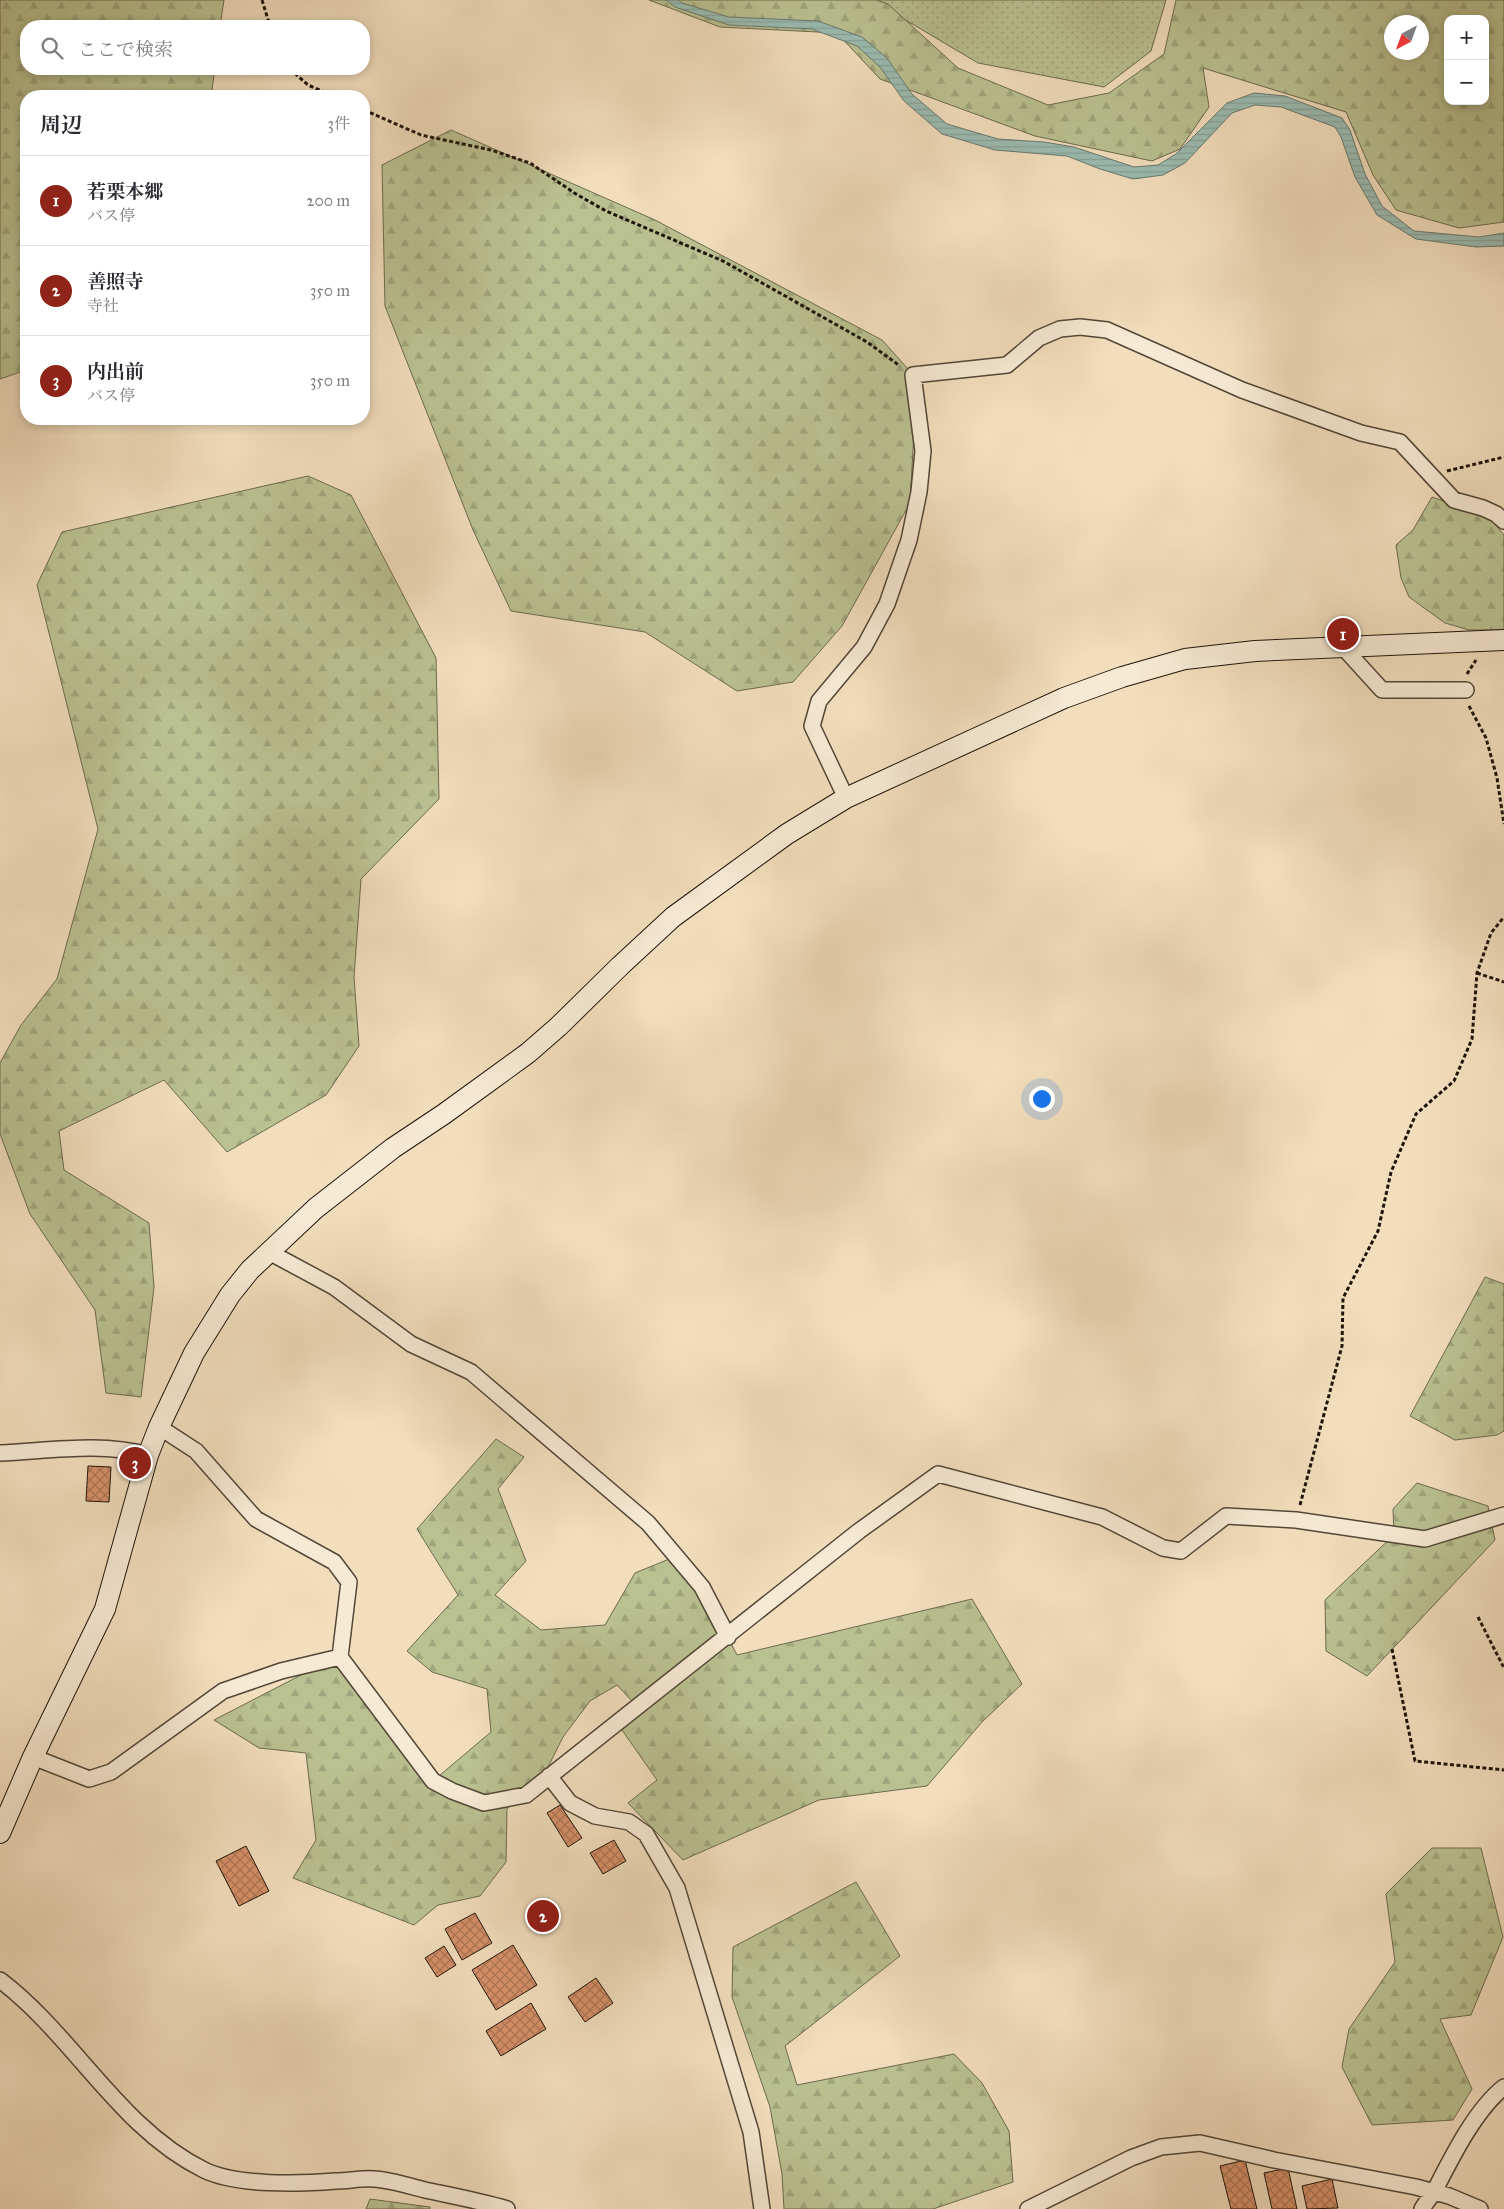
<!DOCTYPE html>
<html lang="ja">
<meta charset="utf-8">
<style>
:root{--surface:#fff;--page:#f7f7f7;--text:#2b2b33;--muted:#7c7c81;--line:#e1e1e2;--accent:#8f2418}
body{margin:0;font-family:"IM FELL Great Primer","Noto Serif JP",serif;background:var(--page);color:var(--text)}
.controls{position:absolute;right:15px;top:15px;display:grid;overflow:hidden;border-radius:10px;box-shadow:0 2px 8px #0003}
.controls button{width:45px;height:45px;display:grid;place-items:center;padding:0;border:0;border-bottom:1px solid var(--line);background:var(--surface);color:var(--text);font:25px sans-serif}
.compass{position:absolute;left:1384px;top:15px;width:45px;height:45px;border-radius:50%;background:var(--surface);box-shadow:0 2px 8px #0003;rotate:221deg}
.you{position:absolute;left:1041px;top:1098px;width:18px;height:18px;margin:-12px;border:4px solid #fff;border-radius:50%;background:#1a73e8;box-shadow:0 0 0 8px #1a73e833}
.badge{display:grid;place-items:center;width:32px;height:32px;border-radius:50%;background:var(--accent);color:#fff;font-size:16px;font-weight:700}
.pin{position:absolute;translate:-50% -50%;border:2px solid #fff;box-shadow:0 1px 5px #0006}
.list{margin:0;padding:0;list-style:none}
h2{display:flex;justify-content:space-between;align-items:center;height:65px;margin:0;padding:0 20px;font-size:21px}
h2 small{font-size:16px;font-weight:400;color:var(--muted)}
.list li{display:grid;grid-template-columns:32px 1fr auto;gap:15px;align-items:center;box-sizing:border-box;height:90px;padding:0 20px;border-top:1px solid var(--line)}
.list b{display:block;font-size:19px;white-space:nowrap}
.list p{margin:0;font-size:16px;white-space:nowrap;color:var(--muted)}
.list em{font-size:16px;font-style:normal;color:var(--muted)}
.icon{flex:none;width:28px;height:28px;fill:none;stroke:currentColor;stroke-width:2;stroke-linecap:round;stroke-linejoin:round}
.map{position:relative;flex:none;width:1504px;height:2209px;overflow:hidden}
.search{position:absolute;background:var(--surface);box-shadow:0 2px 8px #0003;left:20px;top:20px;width:350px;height:55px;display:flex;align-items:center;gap:12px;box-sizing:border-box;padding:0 18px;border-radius:20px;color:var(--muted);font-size:19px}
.panel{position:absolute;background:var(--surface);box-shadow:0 2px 8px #0003;left:20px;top:90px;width:350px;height:335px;border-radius:20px}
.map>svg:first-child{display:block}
.grass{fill:url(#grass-dots);stroke:#6c6a4e}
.forest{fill:url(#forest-firs);stroke:#6c6a4e;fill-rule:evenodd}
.water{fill:url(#water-rules);stroke:#69796f}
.building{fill:url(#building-cross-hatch);stroke:#1d140a}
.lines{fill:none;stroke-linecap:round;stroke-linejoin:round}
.street-casing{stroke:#524637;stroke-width:18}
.secondary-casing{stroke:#1d140a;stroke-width:22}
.path{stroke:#1d140a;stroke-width:3;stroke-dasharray:4 2.5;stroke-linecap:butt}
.street{stroke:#f7ead4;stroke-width:15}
.secondary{stroke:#f7ead4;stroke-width:20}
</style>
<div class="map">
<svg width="1504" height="2209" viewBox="0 0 1504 2209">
<defs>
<pattern id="grass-dots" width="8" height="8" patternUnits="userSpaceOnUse" patternTransform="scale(1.25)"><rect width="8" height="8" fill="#bac191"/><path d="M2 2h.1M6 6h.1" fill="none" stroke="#9fa57c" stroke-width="1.8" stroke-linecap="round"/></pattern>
<pattern id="forest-firs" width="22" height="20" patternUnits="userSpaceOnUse" patternTransform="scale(1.25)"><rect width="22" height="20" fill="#bac191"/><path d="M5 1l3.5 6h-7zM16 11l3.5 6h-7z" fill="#9fa57c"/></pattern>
<pattern id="water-rules" width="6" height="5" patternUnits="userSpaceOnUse" patternTransform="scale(1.25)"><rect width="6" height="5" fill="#9bbcb2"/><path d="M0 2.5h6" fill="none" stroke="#85a198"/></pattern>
<pattern id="building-cross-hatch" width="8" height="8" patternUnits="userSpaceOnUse" patternTransform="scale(1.25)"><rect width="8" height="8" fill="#d7916a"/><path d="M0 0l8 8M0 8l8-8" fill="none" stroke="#ae7555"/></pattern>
</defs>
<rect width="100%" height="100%" fill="#f2debd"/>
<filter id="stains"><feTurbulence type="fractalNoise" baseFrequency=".004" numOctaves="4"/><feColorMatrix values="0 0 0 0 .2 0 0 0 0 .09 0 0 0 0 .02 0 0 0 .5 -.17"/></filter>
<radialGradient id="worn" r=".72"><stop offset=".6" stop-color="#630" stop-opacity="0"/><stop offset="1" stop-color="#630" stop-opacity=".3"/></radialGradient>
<!-- grass -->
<path class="grass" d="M872,0H1166L1151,51L1104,87L978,63Z"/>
<!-- forest -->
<path class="forest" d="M0,0H224L220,26H26V69H215L211,96H26V370L0,379Z
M649,0H876L888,4L958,68L1048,105L1109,93L1164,54L1176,0H1504V222L1459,228L1396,210L1373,175L1346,112L1203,68L1209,107L1180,149L1152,161L1035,136L880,79L837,33L720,27ZM1448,19H1485V101H1448ZM1392,22H1422V52H1392Z
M451,130L655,220L882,340L917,379L910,503L842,626L793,682L737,691L645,632L511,611L473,530L385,306L382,165Z
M308,476L351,495L436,658L439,799L361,879L354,977L359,1046L326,1095L227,1152L164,1080L59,1131L64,1170L149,1223L154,1287L141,1397L106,1393L95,1310L30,1214L0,1134V1063L21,1025L57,979L98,829L37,585L62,532Z
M1432,497L1489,517L1504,535V630H1469L1445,623L1409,597L1401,578L1396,545L1413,530Z
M1485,1277L1504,1284V1431L1497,1435L1455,1440L1410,1416Z
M496,1439L524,1457L498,1489L526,1561L495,1595L541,1630L605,1625L635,1573L679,1555L702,1587L737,1655L972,1599L1022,1684L982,1722L927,1786L819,1800L683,1860L628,1803L657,1780L615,1720L632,1701L617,1685L590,1701L563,1737L545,1773L507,1809L506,1862L480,1896L438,1905L414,1925L293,1878L316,1840L306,1753L259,1748L214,1720L334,1658L433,1781L491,1732L487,1689L432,1672L407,1651L458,1595L417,1529Z
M1417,1483L1488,1506L1495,1540L1367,1676L1326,1651L1325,1600L1394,1535L1393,1509Z
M1432,1848H1481L1503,1937L1471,2015L1440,2019L1472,2089L1453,2120L1372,2125L1342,2067L1349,2029L1395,1962L1386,1894Z
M856,1882L900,1956L785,2046L797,2085L954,2054L982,2083L1009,2131L1013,2182L933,2209H784L782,2174L770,2107L732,1997L733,1947Z
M370,2199L430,2207V2209H366Z"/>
<!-- water -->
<path class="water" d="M666,0H678L682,3L729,17L818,21L862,37L887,58L912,94L947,124L998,139L1044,142L1074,147L1134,167L1158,165L1176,154L1227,103L1254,93L1285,96L1342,118L1350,130L1365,174L1382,206L1414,231L1479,237L1504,233V246L1476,247L1416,239L1377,215L1355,177L1341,137L1335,127L1281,107L1255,105L1232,113L1185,163L1163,175L1133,179L1100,169L1067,156L995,150L942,134L904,101L880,67L857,46L812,29L729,25L675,7Z"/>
<!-- building -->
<path class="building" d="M88,1466L111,1467L109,1502L86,1501Z
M560,1805L582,1838L568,1847L547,1813Z
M614,1840L626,1861L603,1874L590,1853Z
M246,1846L269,1891L239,1906L216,1861Z
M475,1913L492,1943L462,1960L445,1929Z
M513,1945L537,1985L496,2010L472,1970Z
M444,1946L456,1965L437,1977L425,1958Z
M596,1978L613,2003L585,2022L568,1997Z
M531,2003L546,2029L501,2056L486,2031Z
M1245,2160L1257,2209H1231L1220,2166Z
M1288,2168L1297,2209H1272L1264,2173Z
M1332,2179L1338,2208L1307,2209L1302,2186Z"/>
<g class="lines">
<defs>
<path id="street" d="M1342,646L1382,690H1466
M846,798L812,726L819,701L864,647L887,604L909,540L919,492L923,451L913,375L1007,365L1039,338L1060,329L1080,327L1107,330L1242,390L1361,433L1400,442L1454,500L1483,508L1496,514L1504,521
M269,1252L334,1287L411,1344L471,1372L648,1523L702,1587L728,1637
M159,1427L196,1451L256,1519L334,1562L349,1582L340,1657L433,1781L452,1791L484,1803L526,1795L859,1531L938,1474L1102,1517L1163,1548L1181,1551L1226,1516L1296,1520L1425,1539L1504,1515
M0,1453C49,1451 100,1442 148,1455
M33,1757L89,1779L111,1772L223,1691L281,1671L340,1657
M549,1776L570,1803L595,1816L629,1822L646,1834L677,1888L751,2132L762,2209
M0,1980C74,2036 119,2128 204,2170C237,2186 300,2184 336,2181C348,2181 361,2178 374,2179C391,2180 409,2186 425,2190C453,2196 480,2201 507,2209
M1028,2209L1131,2158L1161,2147L1200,2143L1274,2160L1416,2187L1449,2196L1480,2209
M1422,2209C1426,2202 1431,2197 1435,2190C1452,2157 1475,2110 1504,2087"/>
<path id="secondary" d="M0,1833L33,1757L105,1609L148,1455L159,1427L194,1353L230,1295L250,1270L316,1208L393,1148L444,1114L528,1053L559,1026L620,966L673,917L787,834L846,798L1064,698L1122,677L1185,659L1255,651L1504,640"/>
</defs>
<!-- street casing -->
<use href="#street" class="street-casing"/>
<!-- secondary casing -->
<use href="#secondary" class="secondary-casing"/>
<!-- path -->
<path class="path" d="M262,0L270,26
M290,69L308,85L334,96
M364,110L421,135L491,150L530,163L576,194L606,211L723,261L867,342L900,366
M1447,471L1504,457
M1467,674L1476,660
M1469,706L1486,738L1497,778L1504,824
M1477,973L1504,982
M1300,1505L1342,1346L1343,1298L1378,1231L1391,1172L1416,1114L1454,1081L1472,1039L1477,973L1491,933L1504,917
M1478,1617L1504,1668
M1392,1649L1415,1761L1504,1770"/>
<!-- street -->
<use href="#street" class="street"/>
<!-- secondary -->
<use href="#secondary" class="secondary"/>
</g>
<rect width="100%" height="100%" filter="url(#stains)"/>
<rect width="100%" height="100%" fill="url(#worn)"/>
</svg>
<div class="controls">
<button>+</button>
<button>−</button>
</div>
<svg class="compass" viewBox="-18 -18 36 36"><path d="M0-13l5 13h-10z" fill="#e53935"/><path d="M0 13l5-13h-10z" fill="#7c7c81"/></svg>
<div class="you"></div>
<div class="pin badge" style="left:1343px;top:634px">1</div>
<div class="pin badge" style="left:543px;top:1916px">2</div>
<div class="pin badge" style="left:135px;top:1463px">3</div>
<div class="search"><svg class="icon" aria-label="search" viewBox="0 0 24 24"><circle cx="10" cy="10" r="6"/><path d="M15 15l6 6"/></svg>ここで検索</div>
<section class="panel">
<h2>周辺<small>3件</small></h2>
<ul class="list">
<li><span class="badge">1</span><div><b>若栗本郷</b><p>バス停</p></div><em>200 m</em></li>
<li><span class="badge">2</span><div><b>善照寺</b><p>寺社</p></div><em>350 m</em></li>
<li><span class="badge">3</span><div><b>内出前</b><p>バス停</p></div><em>350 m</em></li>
</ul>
</section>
</div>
